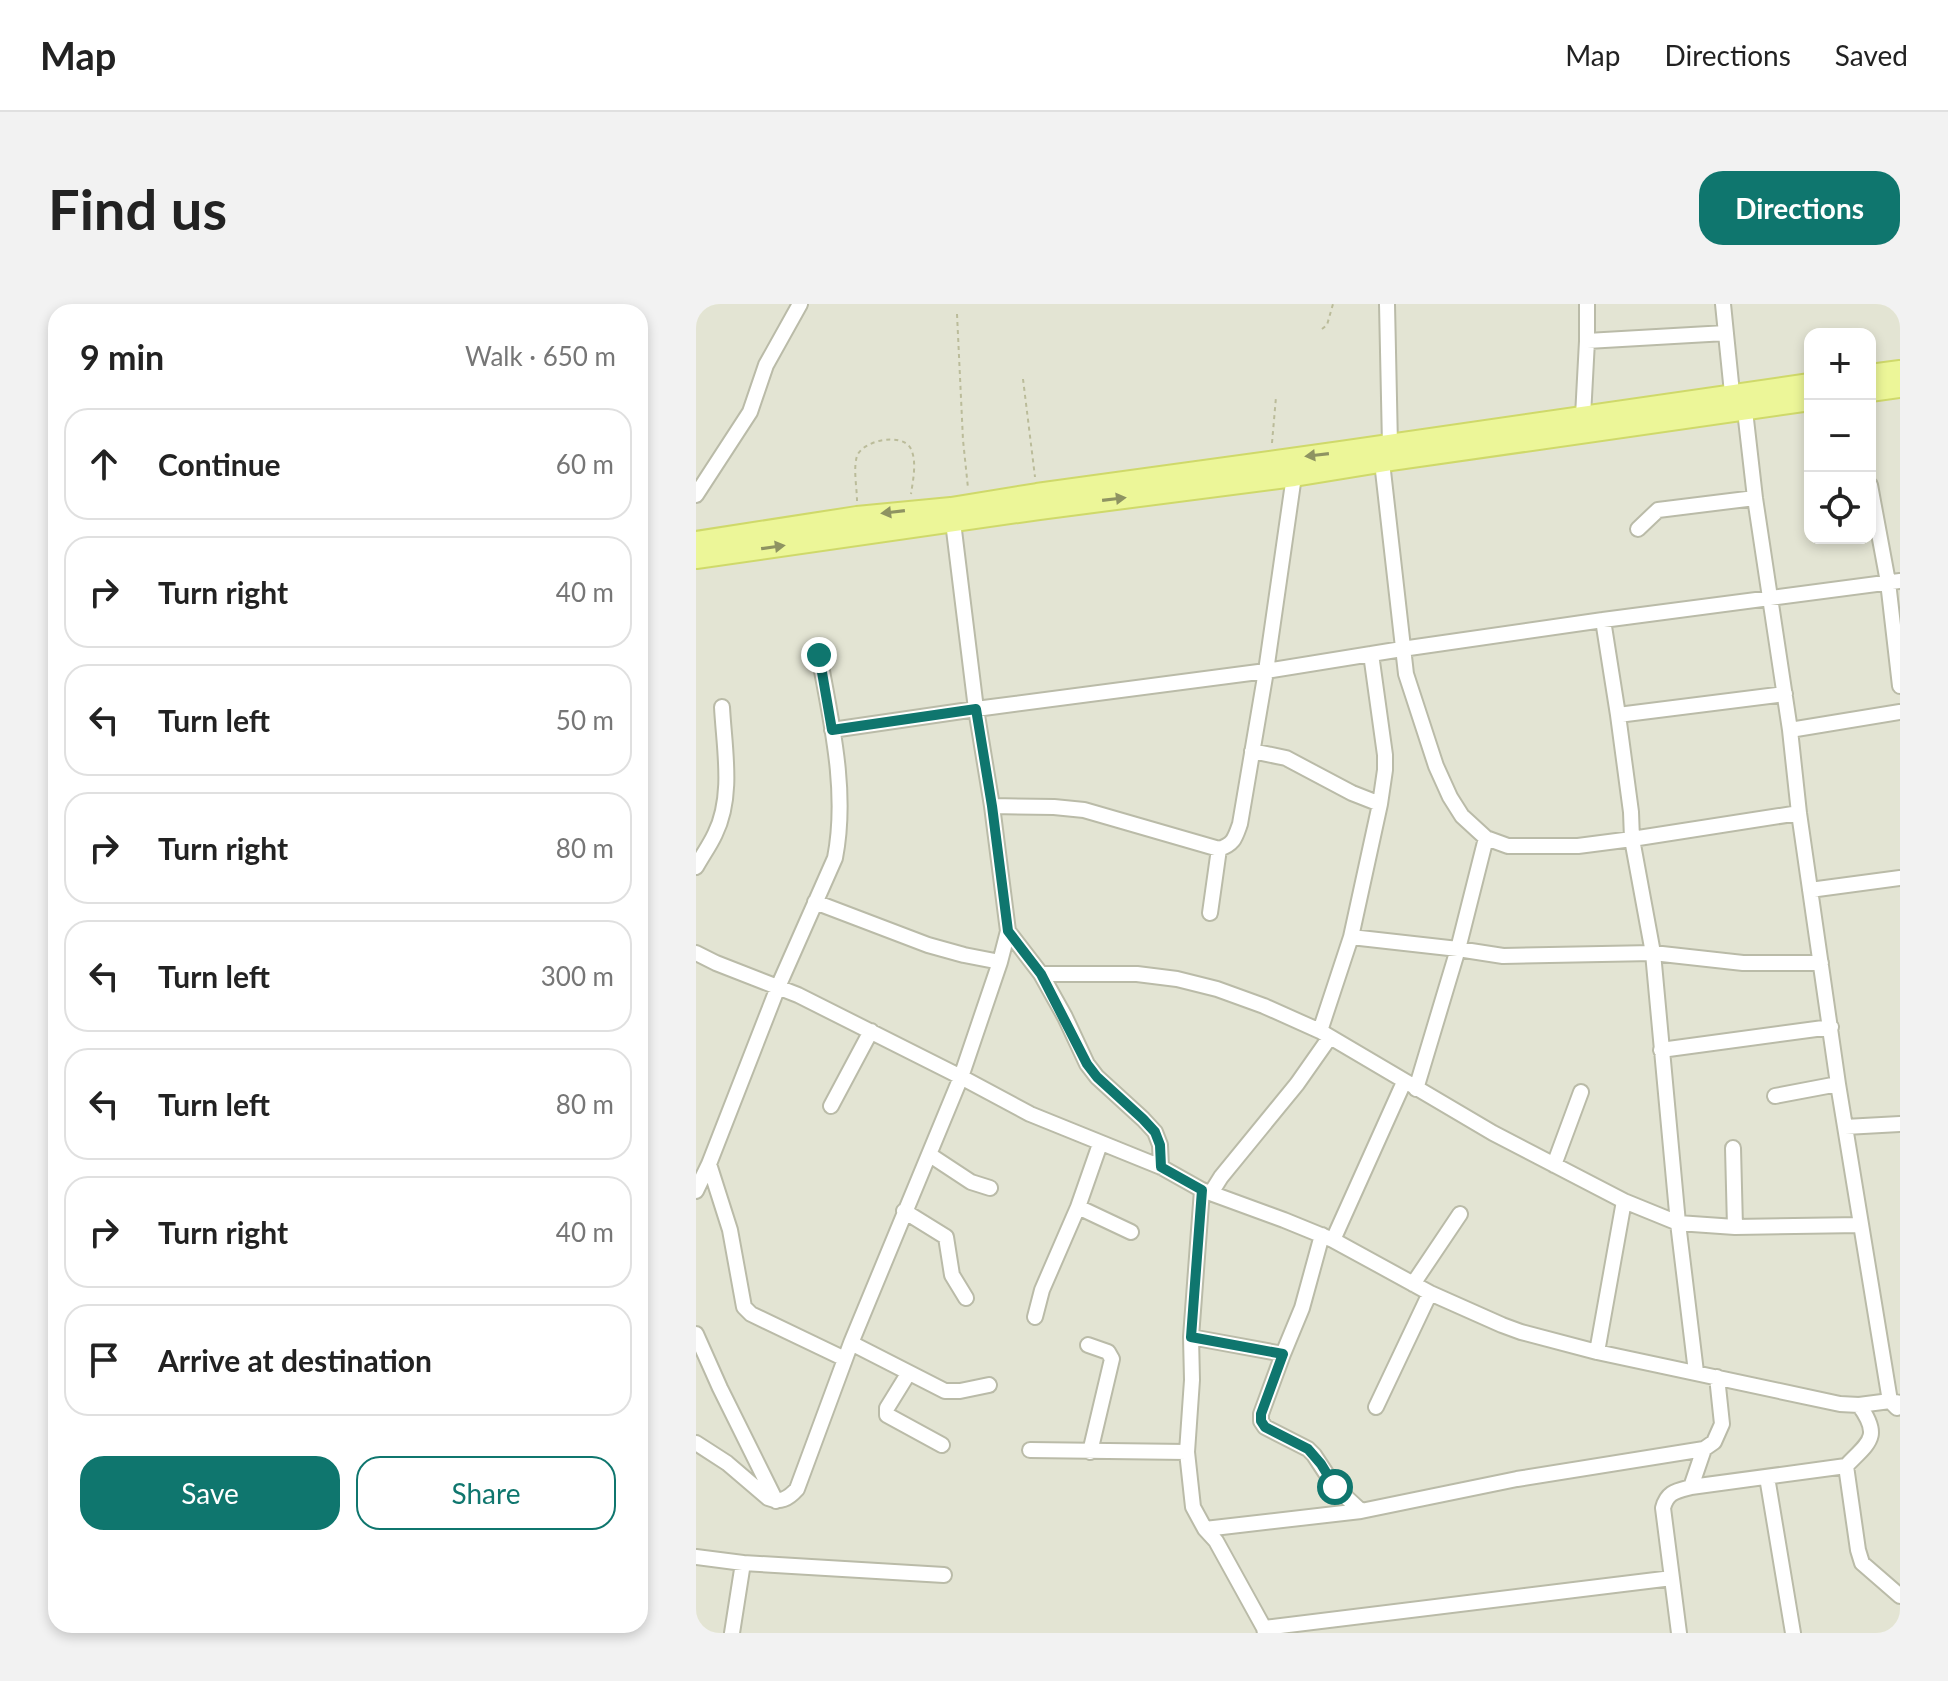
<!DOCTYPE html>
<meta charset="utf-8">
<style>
:root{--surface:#fff;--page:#f2f2f2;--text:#222;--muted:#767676;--line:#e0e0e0;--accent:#0f766e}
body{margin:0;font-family:Lato,sans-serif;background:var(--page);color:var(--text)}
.controls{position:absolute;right:24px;top:24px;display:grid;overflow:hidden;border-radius:16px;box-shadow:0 4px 12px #0003}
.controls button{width:72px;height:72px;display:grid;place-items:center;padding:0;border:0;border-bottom:2px solid var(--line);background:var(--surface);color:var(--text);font:40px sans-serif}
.stop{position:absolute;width:24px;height:24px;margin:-18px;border:6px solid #0f766e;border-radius:50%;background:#fff}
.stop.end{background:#0f766e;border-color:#fff;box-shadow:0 2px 8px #0008}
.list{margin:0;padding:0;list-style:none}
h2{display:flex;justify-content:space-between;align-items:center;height:104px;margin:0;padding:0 32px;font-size:34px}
h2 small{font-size:26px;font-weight:400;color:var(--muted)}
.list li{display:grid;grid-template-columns:52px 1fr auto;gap:24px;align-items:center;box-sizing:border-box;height:112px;margin:0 16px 16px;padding:0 16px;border:2px solid var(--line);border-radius:24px}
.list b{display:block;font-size:30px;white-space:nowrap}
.list em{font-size:26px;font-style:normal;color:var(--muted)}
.actions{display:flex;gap:16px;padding:24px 32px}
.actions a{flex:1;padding:18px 0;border:2px solid var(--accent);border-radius:24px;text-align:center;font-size:28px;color:var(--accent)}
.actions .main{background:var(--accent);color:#fff}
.icon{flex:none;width:44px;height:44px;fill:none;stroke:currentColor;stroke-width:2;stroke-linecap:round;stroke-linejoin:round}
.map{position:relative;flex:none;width:1204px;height:1329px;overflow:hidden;border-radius:24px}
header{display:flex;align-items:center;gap:48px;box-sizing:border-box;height:112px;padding:0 40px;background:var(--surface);border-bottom:2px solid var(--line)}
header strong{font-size:38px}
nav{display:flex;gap:44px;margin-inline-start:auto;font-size:28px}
.intro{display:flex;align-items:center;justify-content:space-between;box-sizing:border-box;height:192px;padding:0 48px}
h1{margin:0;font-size:56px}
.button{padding:20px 36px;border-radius:24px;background:var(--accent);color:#fff;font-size:28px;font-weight:700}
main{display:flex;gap:48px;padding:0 48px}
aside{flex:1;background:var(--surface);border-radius:24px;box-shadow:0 4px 12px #0003}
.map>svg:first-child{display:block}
.residential{fill:#e3e4d3;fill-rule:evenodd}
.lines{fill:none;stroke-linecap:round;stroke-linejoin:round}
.street-casing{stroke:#babba8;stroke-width:18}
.primary-casing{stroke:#cfd96a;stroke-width:24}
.path{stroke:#bbbc9a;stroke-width:2;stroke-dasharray:4 4;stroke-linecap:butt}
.street{stroke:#fff;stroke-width:14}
.primary{stroke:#ecf698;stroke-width:20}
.oneway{fill:#8e9362}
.route{stroke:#0f766e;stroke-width:10}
</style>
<header>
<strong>Map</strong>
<nav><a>Map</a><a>Directions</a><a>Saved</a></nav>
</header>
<div class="intro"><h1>Find us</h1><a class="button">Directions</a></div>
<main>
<aside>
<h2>9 min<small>Walk · 650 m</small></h2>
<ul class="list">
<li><svg class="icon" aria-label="ahead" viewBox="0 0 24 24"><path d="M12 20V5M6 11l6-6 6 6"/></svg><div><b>Continue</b></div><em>60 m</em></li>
<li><svg class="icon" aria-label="right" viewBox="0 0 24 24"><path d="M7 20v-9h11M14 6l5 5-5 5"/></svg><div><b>Turn right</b></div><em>40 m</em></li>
<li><svg class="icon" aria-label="left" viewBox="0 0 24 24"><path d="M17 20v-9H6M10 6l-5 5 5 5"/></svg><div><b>Turn left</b></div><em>50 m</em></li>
<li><svg class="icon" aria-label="right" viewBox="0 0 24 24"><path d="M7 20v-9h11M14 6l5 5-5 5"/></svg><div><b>Turn right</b></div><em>80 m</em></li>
<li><svg class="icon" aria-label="left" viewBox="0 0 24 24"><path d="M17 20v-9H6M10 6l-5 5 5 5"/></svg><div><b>Turn left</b></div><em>300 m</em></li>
<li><svg class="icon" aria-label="left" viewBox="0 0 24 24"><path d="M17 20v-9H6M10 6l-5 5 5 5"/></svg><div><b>Turn left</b></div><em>80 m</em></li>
<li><svg class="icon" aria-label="right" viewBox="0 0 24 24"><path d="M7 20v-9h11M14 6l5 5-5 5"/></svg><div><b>Turn right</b></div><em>40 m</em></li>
<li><svg class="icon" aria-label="arrive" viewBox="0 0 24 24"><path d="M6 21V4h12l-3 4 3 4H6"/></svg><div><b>Arrive at destination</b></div></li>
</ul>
<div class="actions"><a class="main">Save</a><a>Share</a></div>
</aside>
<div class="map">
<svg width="1204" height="1329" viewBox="0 0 1204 1329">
<rect width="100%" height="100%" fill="#f0f1e4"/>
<!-- residential -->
<path class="residential" d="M0,0H1204V1329H0ZM1114,30H1174V234H1114Z"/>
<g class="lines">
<defs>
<path id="street" d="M691,0L694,141
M1027,0L1037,99
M891,37V0
M1048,98L1059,194L1094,426L1103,509L1142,780L1194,1097L1201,1104
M887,112L891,37L1030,29
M686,158L710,370L740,462L754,493L766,512L790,534L812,542H882L936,535L1103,509
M1174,181L1192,278L1204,382
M0,191L54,108L70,61L104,0
M257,218L280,405L296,502L312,627L345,670L369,713L391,760L401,773L447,815L459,828L464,841L465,863
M942,225L962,206L1059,194
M907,316L922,411L935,508L936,535L957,649L982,919L1000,1068
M922,411L1089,390
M136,426L280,405L570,367L706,345L907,316L1204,277
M1094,426L1204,408
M556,447L590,454L656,489L684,500
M296,502L358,503L388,506L523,545C538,540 539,534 544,520L570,367L598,172
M0,563C6,552 14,541 19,530C38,492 28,443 26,403
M1114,586L1204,574
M119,598L232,641L268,651L304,658
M514,609L523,545
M655,633L762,645L807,652L957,649L1047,659H1125
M0,649L20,659L102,691L265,773L334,810L465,863L506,886L588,916L637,936L734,989L806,1021L825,1028L901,1048L1144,1100L1163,1101L1194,1097L1204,1099
M345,670H441L481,675L521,685L568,702L624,727L797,829L928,897L982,919L1039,923L1165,921
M624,727L655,633L684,500L689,466V451L675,350
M965,746L1135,723
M720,785L762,645L790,534
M1079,792L1142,780
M135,802L175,727
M1149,823L1204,820
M1037,844L1039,923
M234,851L275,878L294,884
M13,860L34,926L48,1003L55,1010L149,1055
M858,861L885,788
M506,886L495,1033L496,1076L491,1148L497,1203L509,1225L520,1237L568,1324L569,1329
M0,887L13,860L82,683L139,554C152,487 135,417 123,351
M515,889L525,873L601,780L634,733
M382,903L435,928
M208,907L250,933L256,971L270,994
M637,936L708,778
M717,980L764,910
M339,1013L346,986L382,903L404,840
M0,1030L24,1084L80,1197
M495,1033L587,1050L565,1110V1117L569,1123L612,1145L618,1151L639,1183L665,1207
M155,1039L249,1087H264L293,1081
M392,1041L412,1048L416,1055L394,1148
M901,1048L928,897
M587,1050L606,1004L626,931
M212,1070L191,1104V1111L246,1141
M1163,1101C1186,1133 1173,1138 1150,1162L1162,1246L1166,1259L1204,1292
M680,1103L734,989
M0,1139L31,1159L72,1194C84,1199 92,1195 101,1185L155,1039L265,773L304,658L312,627
M334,1146L491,1148
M1071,1173L1097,1329
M995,1183L1008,1145
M509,1225L665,1207L821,1175L1008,1145L1018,1138L1026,1120L1021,1073
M0,1253L47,1259L248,1271
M568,1324L976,1274
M36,1329L47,1259
M983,1329L967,1204C971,1188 980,1187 995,1183L1150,1162"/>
<path id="primary" d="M1174,71L1204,67
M1174,87L1204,83
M0,238L161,213L255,204L341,190L645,148L1114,80
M0,254L343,205L598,172L696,156L1114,96"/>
</defs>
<!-- street casing -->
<use href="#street" class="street-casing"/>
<!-- primary casing -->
<use href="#primary" class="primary-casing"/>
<!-- path -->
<path class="path" d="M261,10L267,136L272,184
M626,25L631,21L637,0
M327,75L339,173
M576,139L580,93
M161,197C161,184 157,165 161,152C167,136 207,128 215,145C221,158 217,176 215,190"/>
<!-- street -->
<use href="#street" class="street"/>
<!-- primary -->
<use href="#primary" class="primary"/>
</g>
<!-- one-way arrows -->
<defs><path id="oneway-solid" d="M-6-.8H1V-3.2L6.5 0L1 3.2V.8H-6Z" transform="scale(2)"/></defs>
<g class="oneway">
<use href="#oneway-solid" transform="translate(621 151) rotate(173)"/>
<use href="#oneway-solid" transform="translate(418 195) rotate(-7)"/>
<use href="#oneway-solid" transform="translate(197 208) rotate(173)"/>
<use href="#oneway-solid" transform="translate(77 243) rotate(-8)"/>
</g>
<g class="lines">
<!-- route -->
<path class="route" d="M123,351L136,426L280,405L296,502L312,627L345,670L391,760L401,773L447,815L459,828L464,841L465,863L506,886L495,1033L587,1050L565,1110V1117L569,1123L612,1145L625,1160L639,1183"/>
</g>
</svg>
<div class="controls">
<button>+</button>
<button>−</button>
<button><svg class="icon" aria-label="locate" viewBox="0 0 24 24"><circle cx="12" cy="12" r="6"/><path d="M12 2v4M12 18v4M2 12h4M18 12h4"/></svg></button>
</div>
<div class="stop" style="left:639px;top:1183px"></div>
<div class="stop end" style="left:123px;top:351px"></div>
</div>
</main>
